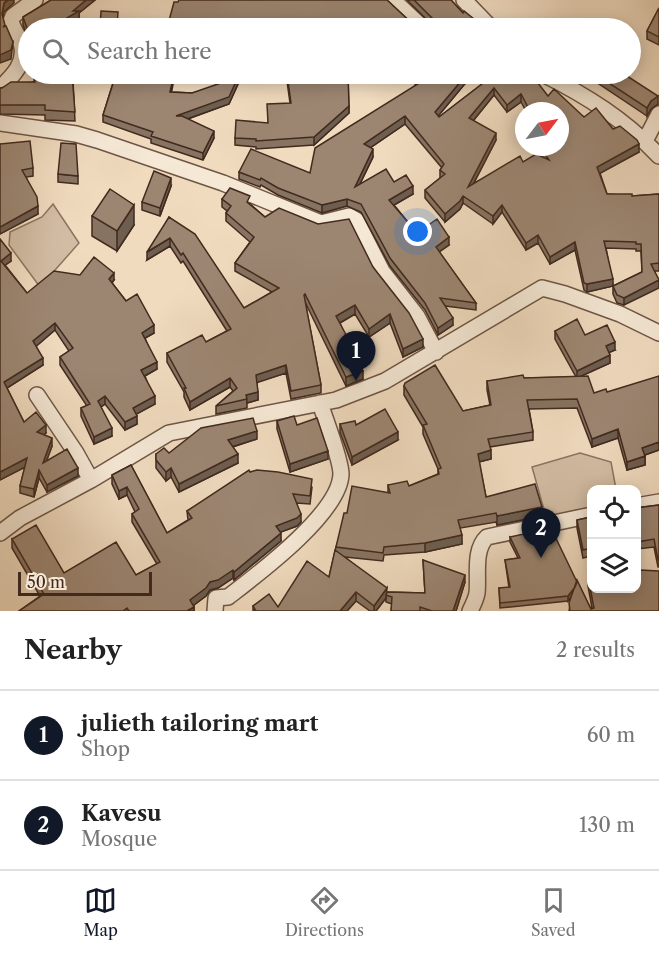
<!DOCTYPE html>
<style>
:root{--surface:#fff;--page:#f6f6f6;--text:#222;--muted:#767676;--line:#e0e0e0;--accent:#111827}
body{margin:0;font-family:"Libre Caslon Text",serif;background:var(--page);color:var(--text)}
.controls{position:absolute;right:18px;bottom:18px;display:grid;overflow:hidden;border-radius:12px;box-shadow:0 3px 15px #0003}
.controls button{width:54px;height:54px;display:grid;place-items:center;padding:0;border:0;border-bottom:2px solid var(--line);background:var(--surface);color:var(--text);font:30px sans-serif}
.compass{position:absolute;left:515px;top:102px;width:54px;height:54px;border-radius:50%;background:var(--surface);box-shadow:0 3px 15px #0003;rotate:58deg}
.scale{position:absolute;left:18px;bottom:15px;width:134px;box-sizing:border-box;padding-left:6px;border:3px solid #422a1e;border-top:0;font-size:16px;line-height:21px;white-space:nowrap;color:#422a1e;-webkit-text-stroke:4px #f5e8d5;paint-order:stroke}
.you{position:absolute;left:418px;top:232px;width:21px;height:21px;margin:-15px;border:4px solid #fff;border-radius:50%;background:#1a73e8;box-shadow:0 0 0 9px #1a73e833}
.badge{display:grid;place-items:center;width:39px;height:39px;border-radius:50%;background:var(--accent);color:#fff;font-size:20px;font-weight:700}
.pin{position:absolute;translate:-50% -50px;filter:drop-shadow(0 2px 3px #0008)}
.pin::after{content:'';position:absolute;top:32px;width:21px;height:18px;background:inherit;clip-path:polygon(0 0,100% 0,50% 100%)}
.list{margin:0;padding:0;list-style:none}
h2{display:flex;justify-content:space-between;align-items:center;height:78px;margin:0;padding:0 24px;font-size:26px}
h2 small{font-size:20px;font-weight:400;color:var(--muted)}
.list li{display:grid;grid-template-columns:39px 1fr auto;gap:18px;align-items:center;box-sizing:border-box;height:90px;padding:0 24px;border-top:2px solid var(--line)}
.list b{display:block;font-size:22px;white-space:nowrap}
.list p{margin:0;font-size:20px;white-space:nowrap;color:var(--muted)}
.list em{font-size:20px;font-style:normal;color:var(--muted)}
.icon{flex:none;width:33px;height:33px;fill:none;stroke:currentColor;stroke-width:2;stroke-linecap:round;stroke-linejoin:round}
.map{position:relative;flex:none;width:659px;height:611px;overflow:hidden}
.search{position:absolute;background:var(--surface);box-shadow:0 3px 15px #0003;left:18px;right:18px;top:18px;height:66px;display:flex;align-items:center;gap:15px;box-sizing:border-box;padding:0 21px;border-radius:33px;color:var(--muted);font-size:22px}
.sheet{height:258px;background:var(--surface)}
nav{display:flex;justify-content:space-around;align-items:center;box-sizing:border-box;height:84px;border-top:2px solid var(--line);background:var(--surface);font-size:16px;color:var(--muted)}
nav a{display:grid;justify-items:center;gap:3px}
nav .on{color:var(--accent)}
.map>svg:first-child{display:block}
.green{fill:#d2bda4;stroke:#8a7461;stroke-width:1.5}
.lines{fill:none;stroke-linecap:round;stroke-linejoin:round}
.minor-casing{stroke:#6e5646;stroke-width:18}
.minor{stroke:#f5e8d5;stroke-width:15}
.wall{fill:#867362;stroke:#422a1e;stroke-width:1.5;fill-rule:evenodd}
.shaded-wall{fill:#6d5e50;stroke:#422a1e;stroke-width:1.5}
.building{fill:#9c8672;stroke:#422a1e;stroke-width:1.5;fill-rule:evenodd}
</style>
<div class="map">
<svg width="659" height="611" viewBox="0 0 659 611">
<rect width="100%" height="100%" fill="#f0dbbf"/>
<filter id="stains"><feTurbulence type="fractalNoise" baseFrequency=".00333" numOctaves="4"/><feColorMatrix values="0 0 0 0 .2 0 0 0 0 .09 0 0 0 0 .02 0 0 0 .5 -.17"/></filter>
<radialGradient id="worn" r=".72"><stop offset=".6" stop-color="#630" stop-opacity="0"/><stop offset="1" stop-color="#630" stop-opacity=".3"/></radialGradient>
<!-- green -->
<path class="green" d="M53,204L79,243L40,287L9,245L10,232L42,217Z
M580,453L611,462L616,489L592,490L591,514L567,518L545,513L532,467Z"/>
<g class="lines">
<defs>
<path id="minor" d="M393,0L423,28
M464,0L491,28
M475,74H476
M543,74C587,96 625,120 659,156
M0,88C13,76 27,62 21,43C18,35 13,29 11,21L13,16L35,0
M0,123L76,134L97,140L223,183L321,223L349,216L356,220L382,271L417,316L436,352
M645,141L659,114
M37,395L76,453L91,480
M636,506L659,502
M0,533L20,518L91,480L169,433L336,400L385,381L542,288L565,294L620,314L659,333
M215,611L216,598L228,597C258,574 340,513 341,474C341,459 325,419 320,403
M470,611C473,605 476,599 477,593C479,576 473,550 487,537L592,515"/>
</defs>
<!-- minor casing -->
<use href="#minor" class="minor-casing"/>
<!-- minor -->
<use href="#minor" class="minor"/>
</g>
<!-- wall -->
<path class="wall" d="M51,0H95L79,13V19L63,28H28V39L23,25V17Z
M387,0L417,28H419H357L353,26L351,28H167L178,2Z
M407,0H451L463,13L430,28L431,24Z
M659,8V45L647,39V31Z
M34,74H116V75L172,92L192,93L238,84L229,104L188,119L214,138L203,160L151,143V139L103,122V115L113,83L98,80L73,81L75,121L45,120V115L0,114V88L34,82Z
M286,74H348L349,113L314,145L256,149V147L235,145V138L268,123L290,103Z
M404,74H468V80L438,116L439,117L495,74L548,96L584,117L613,129L639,152L600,173L607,194L632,196L659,194V271H654L624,305L617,303L613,294V286L642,272L641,251H636V249L606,248L613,286L587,292L584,290L575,250L550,264L538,243L526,250L502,212L493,224L463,203L460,209L445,222L425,198V190L440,178V170L442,168L405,124L370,148L373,157L360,184L394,182L413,194L394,205L417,233L449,245L439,252L476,303V310L445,306L453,325L438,335L425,310L390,266L361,212L347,206L322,213L278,195L261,185L260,187L239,179V172L310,173L416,85ZM494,95L507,112L521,102L526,111H560V147H546L542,150V156L523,162L474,183L496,140L473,121Z
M584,74H624L658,104L651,109L647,116Z
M0,144L33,168V176L26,177L38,214L0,234Z
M58,174L78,176V184L58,182Z
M171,186L160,216L142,210V202Z
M222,199L250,204L265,217L373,267L423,347L403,357L390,323L369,337L355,314L340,323L363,379L346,386L305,302L321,385V393L291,399L286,373L257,382L258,400L247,403V408L216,414V406L233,391L230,387L190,410L184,397V392L167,362V353L206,342L227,331L183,261L181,263L170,246L147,260L169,217L244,308L272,292L235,271V263L250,242L226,221V213L227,211L222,207Z
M92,216L134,225L117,251L92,236Z
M0,239L11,261L5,265L27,293L114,280L112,283L126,301L154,333L145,338L157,369L145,376L155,404L136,414L137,424L125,430L105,404L101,407L112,436L94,444L81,416V408L87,406L60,365V357L69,351L55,330L36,346L43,365L7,388L24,422L46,433L44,435L52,446L46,461L78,476L47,492L39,478L34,497L20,493V486L25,467L0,480Z
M555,331L585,335L615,350L609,352L610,363L581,376L594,393L607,392L659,450L645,455V465L627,470L618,438L592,447L577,408L529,409L533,432V440L490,447L491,459L479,462L486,497L542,516L497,525L496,522L460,528L462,544L425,552L384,555L383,561L345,557L387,592L425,593L423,560L465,582L456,611H391L392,604L386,602V598L376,611H370L356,601L347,611H253V606L278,607L329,577L336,547L347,513L388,493V485L409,486L438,474V469L423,434V427L404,395V386L463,411L490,405L487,390V381L524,378L576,377L555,339Z
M277,421L297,425L328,459L290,472L277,429Z
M340,424L356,425L398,440L352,465L340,432Z
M257,439L233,447L238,463L179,492L171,477L166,481L156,468V454L169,453Z
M131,465L167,533L188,520L187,511L250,472L312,487L310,504L296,503L301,522L297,526L280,532L281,541L234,580L233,578L218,588L210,590L206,596L194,605V611H19L40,596L12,548V539L64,573L136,575L157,564L132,522V514L135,512L127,495L119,499L112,484V475Z
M659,505V567H658L654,547L637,549L636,508Z
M591,517V556L583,558L577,528V520Z
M510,537L577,582L591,609L592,608L588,586V577L659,611H569L572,596L568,601L500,608L499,588H509L505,560L518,558L510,542Z"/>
<!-- shaded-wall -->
<path class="shaded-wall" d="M8,0H14V3L4,12L2,23V14L4,3Z
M86,0H95L79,13V19L63,28H50Z
M353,19V26L351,28H345Z
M13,42L11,59L0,63V55Z
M174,74H175L170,100V92Z
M467,74L468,80L435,120V112Z
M238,77V84L229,104L176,123V116Z
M494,88V95L469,126V118Z
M521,94V102L507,112V105Z
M658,96V104L651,109L647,116V108L651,101Z
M349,106V113L314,145V137Z
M405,116V124L364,152V144Z
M214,131V138L203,160V153Z
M496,133V140L468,194V187Z
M639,144V152L597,175V167Z
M373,149V157L355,194V187Z
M171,178V186L160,216V208Z
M413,186V194L389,208V200Z
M463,196V203L460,209L445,222V214Z
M347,199V206L322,213V205Z
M134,205V225L117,251V231Z
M502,205V212L493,224V216Z
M38,206V214L0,234V227Z
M538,235V243L526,250V243Z
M449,237V245L436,254V247Z
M170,238V246L147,260V252Z
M575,242V250L550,264V257Z
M11,253V261L1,268V261Z
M114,273V280L109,286V279Z
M613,279V286L587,292V284Z
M659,280V288L624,305V298Z
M355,305V314L336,325V316Z
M390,314V323L369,337V329Z
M453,318V325L438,335V328Z
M55,323V330L33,349V341Z
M154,325V333L142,340V333Z
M423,339V347L403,357V349Z
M615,342V350L606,354V346Z
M610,355V363L577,378V371Z
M43,358V365L4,390V382Z
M157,362V369L141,378V370Z
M286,365V373L256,383V375Z
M363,371V379L346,386V377Z
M230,378V387L190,410V402Z
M258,392V400L247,403L246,395Z
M105,396V404L98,409V401Z
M155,396V404L133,416V408Z
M137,416V424L125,430V422Z
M46,425V433L37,440V432Z
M112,428V436L94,444V437Z
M618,429V438L592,447V439Z
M257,431V439L228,448V440Z
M398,432V440L352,465V457Z
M52,438V446L43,471V463Z
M659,442V450L642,456V448Z
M491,450V459L478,462V454Z
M328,451V459L290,472V464Z
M238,454V463L179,492V484Z
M645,456V465L627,470V462Z
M27,458V466L0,480V472Z
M78,468V476L47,492V485Z
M171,468V477L166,481V472Z
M39,470V478L34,497V489Z
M127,487V495L119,499V491Z
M542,507V516L497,525V516Z
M301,514V522L297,526L276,534V526Z
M281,533V541L234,580V572Z
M462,535V544L425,552V543Z
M233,570V578L218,588L210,590L206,596L190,608V600L210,582Z
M465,575V582L456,611H453Z
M577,584V589L568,601V596Z
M387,588L386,598L376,611H374V606Z
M356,592V601L347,611H340Z
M194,607V611H187Z"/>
<!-- building -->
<path class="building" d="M0,0H8L4,3L2,14L5,25L3,27L6,26L13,42L11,50L0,55Z
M51,0H86L73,11H79L50,28H28V31L23,17Z
M179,0H387L417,28H419H367L353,19L345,28H167L174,2H178Z
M414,0H451L463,13L464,11L485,28H428H430L432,18Z
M659,8V37L647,31Z
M101,11L118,12L117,28H100Z
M34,74H72L75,112L45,110V105H0V88H2L11,82H35Z
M116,74H174L170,92L192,93L238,77L229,97L176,116H182L214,131L203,153L151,136L153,132L103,115Z
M287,74H348L349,106L314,137L256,141V139L235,138L236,120L268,123L267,104L291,103Z
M412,74H467L435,112L439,117L495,74H531L548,96L554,89L584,117L596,108L613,129L620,126L637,140L639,144L597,167L607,194H632V196L659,194V263L651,264L659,280L624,298L617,295L613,286L642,272L641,244H636V242L604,241L613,279L587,284L584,283L575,242L550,257L538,235L526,243L502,205L493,216L463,196L460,201L445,214L425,190L445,174L440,170L444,164L405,116L364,144L373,149L355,187L386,169L394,182L406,175L413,186L389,200L417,233L437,219L449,237L436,247L476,303L440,298L453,318L438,328L425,303L390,258L361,204L347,199L322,205L278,188L261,178L260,180L239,172L251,149L310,173L315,148L421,82ZM494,88L507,105L521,94L530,111H560V147H547L542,150L549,160L536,154L523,162L520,156L468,187L496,133L469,118Z
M595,74H624L658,96L651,101L647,108Z
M30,141L33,168L22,170L37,197L38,206L0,227V144Z
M61,143L76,144L78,176L58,174Z
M154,171L171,178L160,208L142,202Z
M230,188L250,196L247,202L265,217L279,208L318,224L349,219L373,267L409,313L423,339L403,349L390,314L369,329L355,305L336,316L350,342L348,344L363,371L346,377L305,294L304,295L321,385L291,391L286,365L256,375L258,392L246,395L247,399L216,406L237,388L230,378L190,402L184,388H186L167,353L202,335L206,342L231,329L183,253L181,255L170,238L147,252L169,217L195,234L244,308L279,288L235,263L254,237L226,213L231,206L222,199Z
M110,189L134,205L117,231L92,216Z
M0,239L11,253L1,261L27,293L54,271L80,275L94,257L114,273L109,279L126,301L137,294L154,325L142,333L157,362L141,370L155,396L133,408L137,416L125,422L105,396L98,401L112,428L94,437L81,408L90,404L60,357L73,348L55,323L33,341L43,358L4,382L24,422L36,412L46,425L37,432L52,438L43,463L67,449L78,468L47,485L39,470L34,489L20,486L27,458L0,472Z
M577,319L585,335L607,325L615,342L606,346L610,355L577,371L555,331Z
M435,365L463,411L491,405L487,381L523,375L524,378L588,376L594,393L606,389L607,392L659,376V442L642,448L645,456L627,462L618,429L592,439L577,399L527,400L533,432L488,439L491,450L478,454L486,497L535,484L542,507L497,516L496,513L458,520L462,535L425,543L384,547L383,553L336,547L344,513H347L352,486L390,493L388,485L407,481L409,486L439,474L438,469L441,468L423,425L427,424L404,386L405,383Z
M385,409L398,432L352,457L340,424L355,421L356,425Z
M294,416L297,425L317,418L328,451L290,464L277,421Z
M253,418L257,431L228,440L238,454L179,484L171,468L166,472L156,460V454L164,448L169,453L201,428Z
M131,465L167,533L192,518L187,511L249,470L250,472L257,470L278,472L312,479L310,496L293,494L301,514L297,518L276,526L281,533L234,572L233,570L218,580L210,582L206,588L190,600L194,607L187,611H129L127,608L123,611H19L44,594L12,539L36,525L64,573L116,542L136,575L160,562L132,514L139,509L127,487L119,491L112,475Z
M659,505V560H658L654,539L637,542L636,508Z
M591,517V548L583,550L577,520Z
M551,528L577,582L575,587L568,596L500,603L499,588L510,587L505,560L520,558L510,537Z
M335,550L387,588L374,606L356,592L340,611H256L253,606L269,594L278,607L307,561L329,577Z
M423,560L465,575L453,611H432L420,607V611H391L392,597L386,595L387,592L425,593Z
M640,570L659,571V611H570L569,603L577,580L591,609L594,608L588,577H591V588H636V579H640Z"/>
<rect width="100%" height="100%" filter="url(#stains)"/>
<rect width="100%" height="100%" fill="url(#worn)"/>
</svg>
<div class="controls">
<button><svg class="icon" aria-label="locate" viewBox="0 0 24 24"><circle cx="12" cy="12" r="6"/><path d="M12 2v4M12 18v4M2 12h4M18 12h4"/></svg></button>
<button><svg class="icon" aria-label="layers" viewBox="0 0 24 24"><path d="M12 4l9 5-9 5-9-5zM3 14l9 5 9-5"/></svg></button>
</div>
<svg class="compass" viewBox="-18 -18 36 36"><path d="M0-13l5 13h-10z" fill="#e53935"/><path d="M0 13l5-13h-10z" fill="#767676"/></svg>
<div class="scale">50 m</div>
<div class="you"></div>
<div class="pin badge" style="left:356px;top:381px">1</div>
<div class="pin badge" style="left:541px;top:558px">2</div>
<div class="search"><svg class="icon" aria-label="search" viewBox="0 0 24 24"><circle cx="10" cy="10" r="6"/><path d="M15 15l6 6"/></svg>Search here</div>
</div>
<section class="sheet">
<h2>Nearby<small>2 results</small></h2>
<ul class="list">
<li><span class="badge">1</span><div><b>julieth tailoring mart</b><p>Shop</p></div><em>60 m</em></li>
<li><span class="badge">2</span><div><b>Kavesu</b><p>Mosque</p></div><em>130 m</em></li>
</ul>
</section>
<nav>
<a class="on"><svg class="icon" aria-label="map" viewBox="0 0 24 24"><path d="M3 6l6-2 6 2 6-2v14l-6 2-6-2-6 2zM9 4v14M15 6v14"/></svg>Map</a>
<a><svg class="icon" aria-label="directions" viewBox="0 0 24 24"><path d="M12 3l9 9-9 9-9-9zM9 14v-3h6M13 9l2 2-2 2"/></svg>Directions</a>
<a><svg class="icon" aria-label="saved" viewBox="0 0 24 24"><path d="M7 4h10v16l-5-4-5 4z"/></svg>Saved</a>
</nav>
